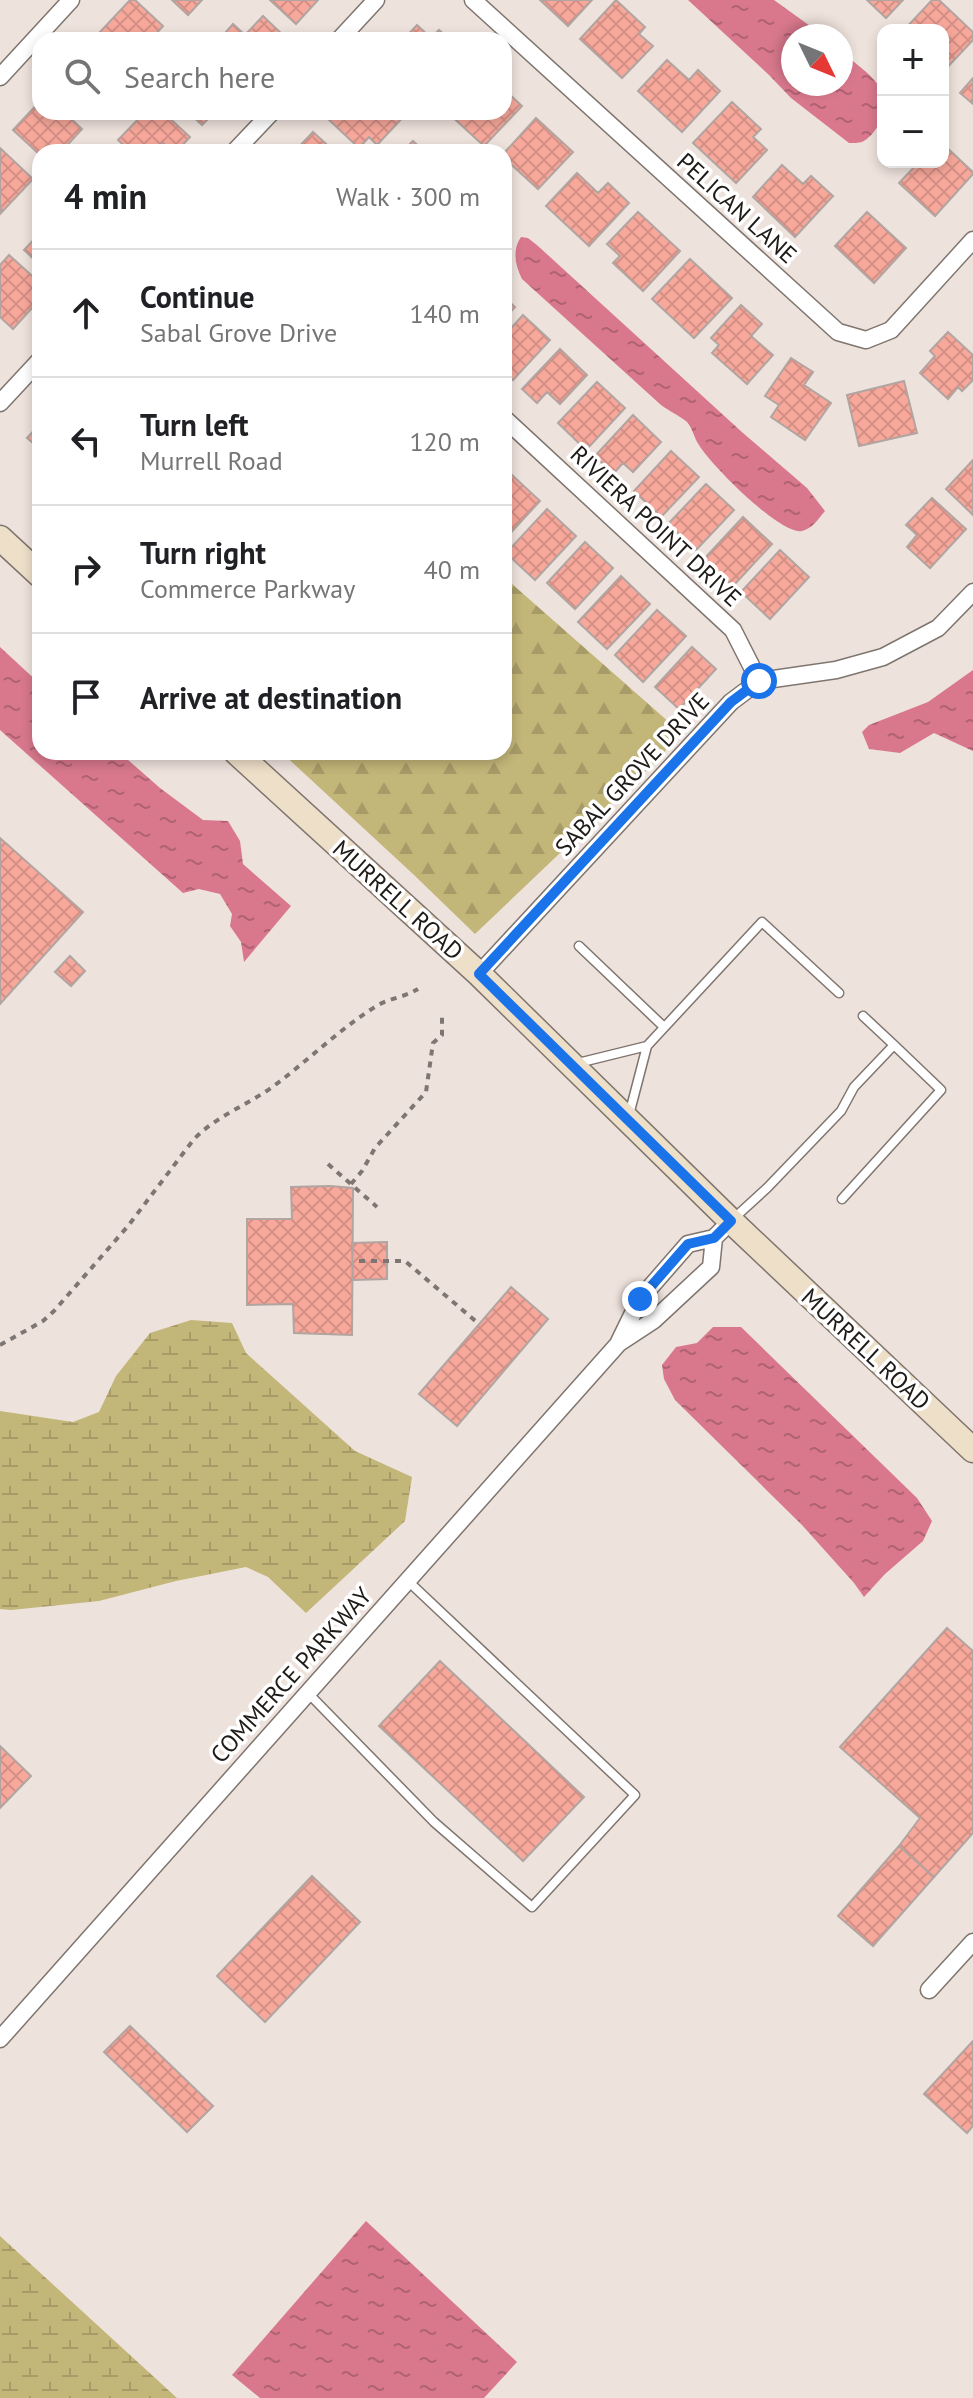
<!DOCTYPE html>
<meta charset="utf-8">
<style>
:root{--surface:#fff;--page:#f6f6f6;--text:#202124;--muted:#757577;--line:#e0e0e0}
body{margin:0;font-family:"PT Sans",sans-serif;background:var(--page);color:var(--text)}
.controls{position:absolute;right:24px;top:24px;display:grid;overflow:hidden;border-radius:16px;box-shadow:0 4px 12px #0003}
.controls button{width:72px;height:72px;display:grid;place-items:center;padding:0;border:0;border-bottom:2px solid var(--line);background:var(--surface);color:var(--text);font:40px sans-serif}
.compass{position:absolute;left:781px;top:24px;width:72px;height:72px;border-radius:50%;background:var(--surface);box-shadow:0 4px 12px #0003;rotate:133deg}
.stop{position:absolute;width:24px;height:24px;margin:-18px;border:6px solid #1a73e8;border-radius:50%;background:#fff}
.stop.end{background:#1a73e8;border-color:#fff;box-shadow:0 2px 8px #0008}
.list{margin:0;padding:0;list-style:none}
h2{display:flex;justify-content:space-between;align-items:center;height:104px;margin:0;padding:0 32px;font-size:34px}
h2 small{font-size:26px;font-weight:400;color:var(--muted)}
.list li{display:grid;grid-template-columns:52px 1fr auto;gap:24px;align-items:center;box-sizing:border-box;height:128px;padding:0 32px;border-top:2px solid var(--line)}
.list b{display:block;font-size:30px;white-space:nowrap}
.list p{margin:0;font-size:26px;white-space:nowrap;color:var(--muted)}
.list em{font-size:26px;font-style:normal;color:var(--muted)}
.icon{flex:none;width:44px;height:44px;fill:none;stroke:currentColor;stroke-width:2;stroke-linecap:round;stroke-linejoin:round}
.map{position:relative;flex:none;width:973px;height:2398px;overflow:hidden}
.search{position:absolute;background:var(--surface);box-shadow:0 4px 12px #0003;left:32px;top:32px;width:480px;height:88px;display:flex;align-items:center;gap:20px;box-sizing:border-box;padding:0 28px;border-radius:24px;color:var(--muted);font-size:30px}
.panel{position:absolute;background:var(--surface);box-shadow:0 4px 12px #0003;left:32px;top:144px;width:480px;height:616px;border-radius:24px}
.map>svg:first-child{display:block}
.forest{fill:url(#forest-firs)}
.wetland{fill:url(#wetland-marsh)}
.water{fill:url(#water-ripples)}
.building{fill:url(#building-cross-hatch);stroke:#b1a4a1;stroke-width:2}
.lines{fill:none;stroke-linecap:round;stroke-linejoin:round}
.lane-casing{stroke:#7f756f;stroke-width:11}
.street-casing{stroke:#7f756f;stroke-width:19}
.secondary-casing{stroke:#7f756f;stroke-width:27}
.path{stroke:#7e7672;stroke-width:4;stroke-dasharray:6 6;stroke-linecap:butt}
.lane{stroke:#fff;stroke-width:8}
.street{stroke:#fff;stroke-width:16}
.secondary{stroke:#eedfc9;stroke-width:24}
.route{stroke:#1a73e8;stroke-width:10}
.labels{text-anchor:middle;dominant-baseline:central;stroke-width:7;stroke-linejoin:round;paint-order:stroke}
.street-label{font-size:24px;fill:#1e1a17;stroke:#fff}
</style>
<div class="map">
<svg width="973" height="2398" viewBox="0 0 973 2398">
<defs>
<pattern id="forest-firs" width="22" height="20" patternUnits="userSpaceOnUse" patternTransform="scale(2)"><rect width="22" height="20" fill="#c3b679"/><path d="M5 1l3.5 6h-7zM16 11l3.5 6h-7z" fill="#a79c68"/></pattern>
<pattern id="wetland-marsh" width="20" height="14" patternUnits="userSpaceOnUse" patternTransform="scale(2)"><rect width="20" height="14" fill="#c3b679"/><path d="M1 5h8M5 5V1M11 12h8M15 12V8" fill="none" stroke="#a79c68"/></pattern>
<pattern id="water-ripples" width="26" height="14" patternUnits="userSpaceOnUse" patternTransform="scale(2)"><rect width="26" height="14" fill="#d9788d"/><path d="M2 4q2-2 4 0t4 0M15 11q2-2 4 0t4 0" fill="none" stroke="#af6272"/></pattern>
<pattern id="building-cross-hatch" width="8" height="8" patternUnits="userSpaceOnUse" patternTransform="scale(2)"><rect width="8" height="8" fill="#f8a89b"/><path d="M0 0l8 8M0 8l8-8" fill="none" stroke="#d49085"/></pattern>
</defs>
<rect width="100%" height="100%" fill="#eee2dc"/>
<!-- forest -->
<path class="forest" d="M504,577L678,730L662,756L475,934L413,874L281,752H504Z"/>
<!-- wetland -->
<path class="wetland" d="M191,1320L232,1323L246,1353L355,1451L412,1477L405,1521L306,1613L268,1577L246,1567L176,1581L99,1601L11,1610L0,1609V1411L73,1422L99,1412L116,1376L150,1333Z
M0,2236L177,2398H0Z"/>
<!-- water -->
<path class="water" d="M688,0H774L824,36H793V84H841V51C853,62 870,73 879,86C891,103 880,133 862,142C858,143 854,143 849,143L791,98L769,75Z
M521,237L528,238L538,246L743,433L807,488L825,511C819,518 812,529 802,531C781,536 710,464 699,445C694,438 693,429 687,422C680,416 669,411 661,405L522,279C515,265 512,250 521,237Z
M0,647L40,684V752H119L160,788L203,820L228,821L240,841L243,864L291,906L244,962L241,942L230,926L232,914L220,894L199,889L183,893L0,730Z
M973,670V751L934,733L900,753L869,749L862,732L869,725L928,702Z
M713,1327H741L917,1498L932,1521L923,1541L885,1574L864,1597L854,1583L802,1525L675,1400L664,1379L662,1365L676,1347L697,1343Z
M366,2221L517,2362L484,2398H260L232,2375Z"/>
<!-- building -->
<path class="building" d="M130,0H135L163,26L155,35L161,40H108L100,32Z
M172,0H202L188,15Z
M270,0H318L296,24Z
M540,0H592L568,26Z
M616,0L645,27L639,34L653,46L622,78L580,39Z
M867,0H903L886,18Z
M932,0H939L973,32V40L943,72V30H904Z
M263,16L285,37L282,40H219L233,24L245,35Z
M417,25L431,38L439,30L450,40H403Z
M667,60L689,80L698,70L720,91L682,132L638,91Z
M973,78V104L960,93Z
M504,89L522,106L484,146L447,112H504Z
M40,101V112H64L82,129L61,152H40V155L13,130Z
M732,102L761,129L753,137L767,150L736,183L693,143Z
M145,112H163L190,137L176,152H173L163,143L155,152H131L118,140Z
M188,112H215L202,125Z
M333,112H404L406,114L377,145L369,137L359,148L327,118Z
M536,118L573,152L538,189L504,158V153Z
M313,132L335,152H294Z
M413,141L425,152H402Z
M943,144L973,172V174L935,216L899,183L919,162H943Z
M0,148L33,179L0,214Z
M782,165L803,184L811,176L833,196L795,237L753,197Z
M577,173L598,193L608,183L629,203L589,246L546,206Z
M638,212L680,251L643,291L613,263L620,256L607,244Z
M867,212L906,248L874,283L835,246Z
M40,233V265L24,250Z
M9,255L40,283V299L13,329L0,317V265Z
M690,259L732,298L694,338L652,299Z
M504,297L515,307L504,319Z
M741,305L762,324L751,336L773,355L747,384L712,353L719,345L711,338Z
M523,315L550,340L513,380L504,372V336Z
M948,332L973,355V380L962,391L958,387L948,399L920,373L935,356L930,351Z
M560,349L587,375L560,404L547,392L537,403L522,389Z
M791,358L813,372L804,385L831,403L805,440L771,417L779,405L765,396Z
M904,381L917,433L859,446L847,395Z
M597,382L625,408L586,450L558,423Z
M633,415L661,442L633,472L623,463L613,474L595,456Z
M40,424V449L27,438Z
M671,451L699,477L661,517L634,491Z
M973,460V515L946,489Z
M512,475L540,501L504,540V484Z
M706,484L734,510L696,550L668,524Z
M932,498L966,529L930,568L907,547L917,535L906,525Z
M547,509L576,536L535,580L506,553Z
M743,517L772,544L733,586L704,559Z
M585,542L613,568L575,609L547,583Z
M780,550L809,577L770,619L741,592Z
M621,576L650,604L607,649L578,622Z
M657,610L686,636L643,682L615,655Z
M692,647L716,669L679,709L655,687Z
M0,838L83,912L0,1004Z
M70,956L85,971L71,986L55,972Z
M330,1186L353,1188L352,1335L294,1333L293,1304L247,1305V1219H292L291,1187Z
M387,1242V1279L353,1280L352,1243Z
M511,1287L548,1319L457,1426L419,1394Z
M947,1628L973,1651V1833L934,1877L899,1846L920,1818L840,1747Z
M440,1661L584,1797L523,1861L379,1726Z
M0,1746L31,1776L0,1808Z
M899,1846L934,1877L873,1946L838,1916Z
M312,1876L360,1922L265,2022L217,1976Z
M130,2026L213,2106L187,2132L104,2052Z
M973,2041V2126L967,2133L924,2094Z"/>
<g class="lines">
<defs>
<path id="lane" d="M579,946L664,1027
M863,1016L894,1045
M578,1063L647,1046
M629,1115L647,1046L762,922L839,993
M732,1220L767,1188L841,1111L854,1087L894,1045L941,1090L842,1199
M308,1693L434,1822L532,1907L635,1795L408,1581"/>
<path id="street" d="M473,0L838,332L866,340L891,330L973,240
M339,40L376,0
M0,77L71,0
M234,152L272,112
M0,403L40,360
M504,418L733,630L759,681
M479,974L731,702L759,681L836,670L883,657L938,628L973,592
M619,1342L640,1299L688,1244L714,1238L731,1221
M929,1990L973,1942
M0,2039L619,1343L654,1320L711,1267L714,1238"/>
<path id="secondary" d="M0,538L40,575
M236,752L479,974L731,1221L973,1450"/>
</defs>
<!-- lane casing -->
<use href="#lane" class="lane-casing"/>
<!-- street casing -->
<use href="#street" class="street-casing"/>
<!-- secondary casing -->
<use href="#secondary" class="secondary-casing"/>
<!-- path -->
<path class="path" d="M328,1164L377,1207
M351,1184L362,1171L375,1148L426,1092L433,1043L442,1035V1013
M359,1261H405L479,1324
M0,1345L43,1321L54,1311L128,1226L194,1139C217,1116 245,1106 271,1088C308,1061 339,1029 378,1005C391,998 405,997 418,989"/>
<!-- lane -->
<use href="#lane" class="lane"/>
<!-- street -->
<use href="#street" class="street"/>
<!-- secondary -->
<use href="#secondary" class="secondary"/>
</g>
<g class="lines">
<!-- route -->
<path class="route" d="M640,1299L688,1244L714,1238L731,1221L479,974L731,702L759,681"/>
</g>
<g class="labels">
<!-- street labels -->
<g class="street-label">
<text transform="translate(737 208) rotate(42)">PELICAN LANE</text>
<text transform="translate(656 526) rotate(43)">RIVIERA POINT DRIVE</text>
<text transform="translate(632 774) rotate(-47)">SABAL GROVE DRIVE</text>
<text transform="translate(398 900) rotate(42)">MURRELL ROAD</text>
<text transform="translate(866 1349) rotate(43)">MURRELL ROAD</text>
<text transform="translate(291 1675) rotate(-48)">COMMERCE PARKWAY</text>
</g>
</g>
</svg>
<div class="controls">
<button>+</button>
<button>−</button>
</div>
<svg class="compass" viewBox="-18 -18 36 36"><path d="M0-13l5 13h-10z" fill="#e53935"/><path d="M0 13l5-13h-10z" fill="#757577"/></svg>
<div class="stop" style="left:759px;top:681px"></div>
<div class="stop end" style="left:640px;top:1299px"></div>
<div class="search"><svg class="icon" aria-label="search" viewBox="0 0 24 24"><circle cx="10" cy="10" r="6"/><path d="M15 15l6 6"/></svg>Search here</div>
<section class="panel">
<h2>4 min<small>Walk · 300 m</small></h2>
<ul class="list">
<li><svg class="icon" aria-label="ahead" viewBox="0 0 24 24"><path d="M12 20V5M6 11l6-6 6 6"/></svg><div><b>Continue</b><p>Sabal Grove Drive</p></div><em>140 m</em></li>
<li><svg class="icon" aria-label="left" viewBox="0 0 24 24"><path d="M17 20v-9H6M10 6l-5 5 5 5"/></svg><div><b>Turn left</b><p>Murrell Road</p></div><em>120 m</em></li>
<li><svg class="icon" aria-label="right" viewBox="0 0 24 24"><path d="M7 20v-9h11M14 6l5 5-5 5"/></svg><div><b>Turn right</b><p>Commerce Parkway</p></div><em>40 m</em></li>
<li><svg class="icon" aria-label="arrive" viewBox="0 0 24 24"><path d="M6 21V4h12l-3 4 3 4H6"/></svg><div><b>Arrive at destination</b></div></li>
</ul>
</section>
</div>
